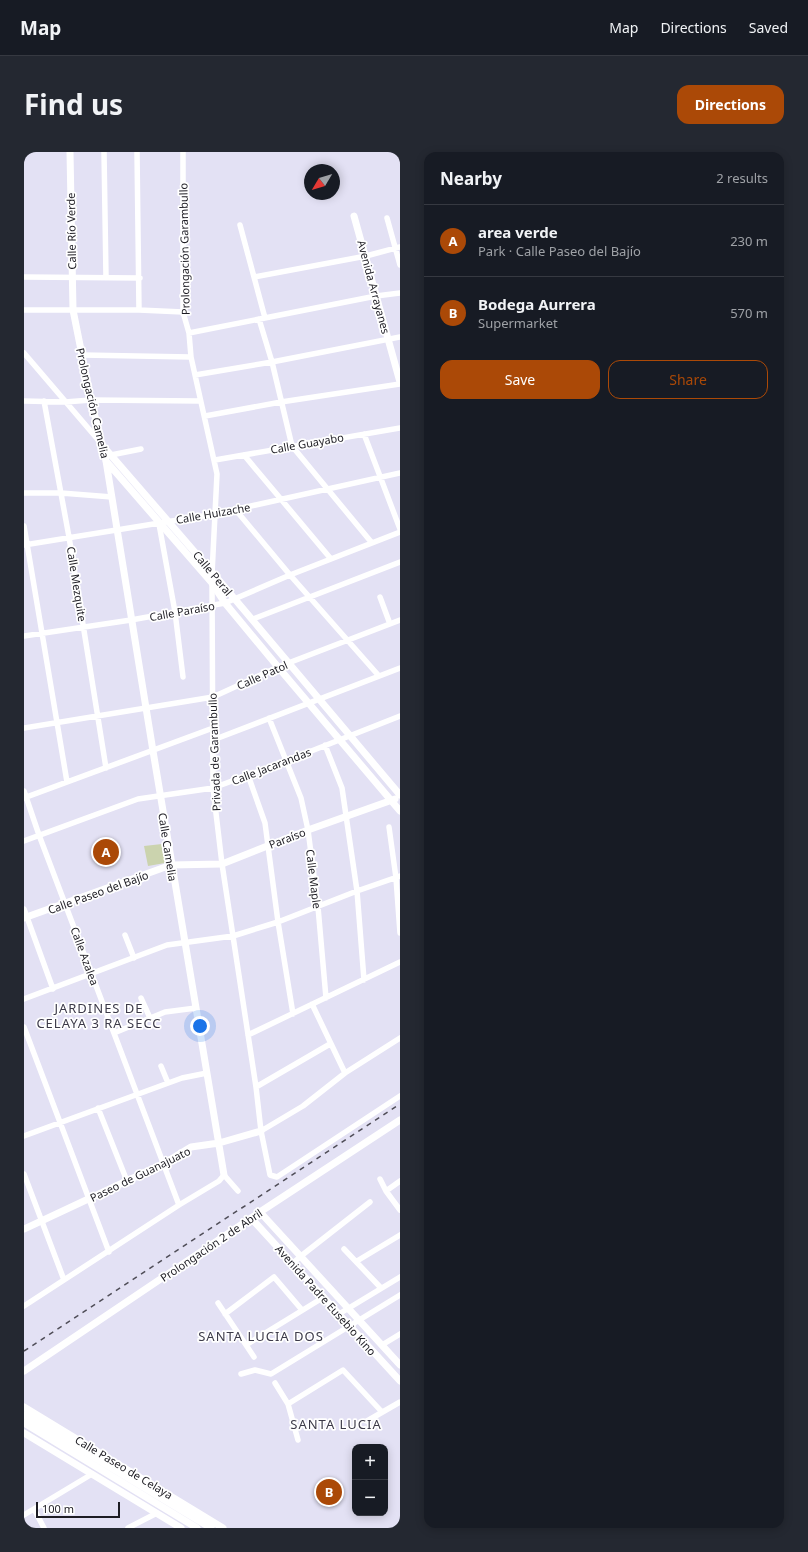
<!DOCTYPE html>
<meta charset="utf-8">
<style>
:root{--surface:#171b24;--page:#242831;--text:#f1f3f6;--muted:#9ea1a6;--line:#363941;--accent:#ab4907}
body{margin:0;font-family:"Noto Sans",sans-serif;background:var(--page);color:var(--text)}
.controls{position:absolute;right:12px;bottom:12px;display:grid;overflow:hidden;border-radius:8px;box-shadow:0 2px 10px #0003}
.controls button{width:36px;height:36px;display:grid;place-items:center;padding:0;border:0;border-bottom:1px solid var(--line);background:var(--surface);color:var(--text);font:20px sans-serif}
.compass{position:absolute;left:280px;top:12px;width:36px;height:36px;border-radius:50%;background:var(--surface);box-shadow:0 2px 10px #0003;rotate:232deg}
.scale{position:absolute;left:12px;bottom:10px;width:84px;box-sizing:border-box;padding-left:4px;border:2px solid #1d1c23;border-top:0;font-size:11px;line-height:14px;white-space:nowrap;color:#1d1c23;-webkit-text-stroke:3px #fff;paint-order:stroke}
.you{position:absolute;left:176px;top:874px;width:14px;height:14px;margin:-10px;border:3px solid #fff;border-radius:50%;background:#1a73e8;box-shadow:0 0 0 6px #1a73e833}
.badge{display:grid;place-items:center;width:26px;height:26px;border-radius:50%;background:var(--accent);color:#fff;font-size:13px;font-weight:700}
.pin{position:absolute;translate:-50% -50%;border:2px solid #fff;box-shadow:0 1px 4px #0006}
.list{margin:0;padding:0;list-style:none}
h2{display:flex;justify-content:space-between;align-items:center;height:52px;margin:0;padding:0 16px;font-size:17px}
h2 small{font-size:13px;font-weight:400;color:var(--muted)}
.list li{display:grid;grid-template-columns:26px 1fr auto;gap:12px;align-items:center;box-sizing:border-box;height:72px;padding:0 16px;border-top:1px solid var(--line)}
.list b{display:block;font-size:15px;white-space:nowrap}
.list p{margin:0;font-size:13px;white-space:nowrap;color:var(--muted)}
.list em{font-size:13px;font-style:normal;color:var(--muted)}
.actions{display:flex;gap:8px;padding:12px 16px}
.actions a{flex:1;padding:9px 0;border:1px solid var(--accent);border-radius:12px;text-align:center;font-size:14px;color:var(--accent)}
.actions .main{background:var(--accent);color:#fff}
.map{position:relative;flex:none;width:376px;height:1376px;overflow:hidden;border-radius:12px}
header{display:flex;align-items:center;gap:24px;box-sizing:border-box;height:56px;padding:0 20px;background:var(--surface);border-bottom:1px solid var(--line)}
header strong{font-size:19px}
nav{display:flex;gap:22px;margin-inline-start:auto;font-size:14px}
.intro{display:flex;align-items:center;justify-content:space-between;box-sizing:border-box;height:96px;padding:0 24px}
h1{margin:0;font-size:28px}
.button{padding:10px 18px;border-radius:12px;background:var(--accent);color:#fff;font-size:14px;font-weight:700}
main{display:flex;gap:24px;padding:0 24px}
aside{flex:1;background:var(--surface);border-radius:12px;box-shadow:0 2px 10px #0003}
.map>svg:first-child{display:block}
.green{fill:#cbd3ae}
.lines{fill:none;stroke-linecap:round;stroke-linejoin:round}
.minor{stroke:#fff;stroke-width:5.5}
.major{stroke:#fff;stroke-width:7}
.rail{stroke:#4f4d57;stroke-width:1.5;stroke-dasharray:5 5;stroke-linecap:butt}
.labels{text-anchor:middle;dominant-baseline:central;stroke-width:3.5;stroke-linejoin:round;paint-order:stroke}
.street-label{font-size:11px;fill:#1d1c23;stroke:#fff}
.quarter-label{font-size:13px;letter-spacing:1px;fill:#3c3a49;stroke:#fff}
</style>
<header>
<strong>Map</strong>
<nav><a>Map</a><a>Directions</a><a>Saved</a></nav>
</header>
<div class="intro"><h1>Find us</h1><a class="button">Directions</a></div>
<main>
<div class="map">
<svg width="376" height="1376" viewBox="0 0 376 1376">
<rect width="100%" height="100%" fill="#e3e1f4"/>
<!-- green -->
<path class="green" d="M90,688L95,704L73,712L68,696L75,689Z
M138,692L141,711L124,714L120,694Z"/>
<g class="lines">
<!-- minor -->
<path class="minor" d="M80,0L82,125
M113,0L115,158
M159,0V160L165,181L167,205L193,322L188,422
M363,66L376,113
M216,73L241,166
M0,125L116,126
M230,125L342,104L376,95
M0,158H115L159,160
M235,167L248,210L268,294L348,391
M165,181L352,144L376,141
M0,201L76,290
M58,203L167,205
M171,223L248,210L376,185
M0,249L41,250L67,248L176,249
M20,249L45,385L82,616
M181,264L257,250L376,232
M340,282L376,377
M87,303L117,297
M220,303L307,407
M191,308L376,276
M0,341H37L88,345
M211,357L266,423L355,524
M135,372L151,460L159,525
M0,374L43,630
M0,393L191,362L376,321
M188,431L189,636L198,712L232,935L237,979L246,1023L253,1025L376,944
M356,445L366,472
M229,467L376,410
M0,484L107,468L201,451L266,423L376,380
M245,566L277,646L284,678L294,755L302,846
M0,576L189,545L254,515L376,468
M189,588L376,516
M301,593L318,636L333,739L340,828
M224,623L241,671L254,770L269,862
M0,639L15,683L155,1053
M0,646L189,576
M365,675L372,726L376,781
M0,689L114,647L189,636L262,609L376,564
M0,757L29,837
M101,783L110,806
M117,846L126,866
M0,847L143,793L209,784L254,770L333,739L376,724
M288,852L321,921
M0,875L85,1100
M90,881L141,860L172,856
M224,883L376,810
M137,914L144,931
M232,935L306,892
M74,956L103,1029
M237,979L279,954L321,921L376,886
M0,984L158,926L183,921
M0,1022L40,1128
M356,1027L362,1039L376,1058
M362,1039L376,1029
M320,1097L357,1136
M333,1109L376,1083
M269,1111L277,1104L346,1050
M194,1151L230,1205
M0,1154L155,1053L195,1029L200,1023L214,1039
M201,1162L250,1125L278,1158
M315,1162L376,1125
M222,1193L300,1145
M358,1193L376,1182
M217,1222L231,1218L247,1222L376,1143
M251,1231L264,1252L274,1288
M264,1252L319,1218L358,1260
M343,1269L376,1250
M10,1357L20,1376
M0,1363L68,1322
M104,1376L133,1361"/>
<!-- major -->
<path class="major" d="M46,0L49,158L67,248L82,309L129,599L200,1023
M330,64L376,230
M79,294L188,420L376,643
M82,309L188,431L201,451L254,515L376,659
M0,766L147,713L198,712L284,678L371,647
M236,1060L376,1213
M227,1066L376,1229
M0,1077L139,1012L167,995L195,991L237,979
M0,1219L236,1060L376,968
M0,1255L199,1376
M0,1263L187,1376
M0,1271L173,1376
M0,1281L157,1376"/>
<!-- rail -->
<path class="rail" d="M0,1199L376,952"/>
</g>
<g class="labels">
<!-- street labels -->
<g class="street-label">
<text transform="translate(47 79) rotate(-91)">Calle Río Verde</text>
<text transform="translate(160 97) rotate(-91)">Prolongación Garambullo</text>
<text transform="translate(350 135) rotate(75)">Avenida Arrayanes</text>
<text transform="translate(69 251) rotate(77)">Prolongación Camelia</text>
<text transform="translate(283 291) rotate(-10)">Calle Guayabo</text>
<text transform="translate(189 361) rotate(-10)">Calle Huizache</text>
<text transform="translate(189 421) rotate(50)">Calle Peral</text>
<text transform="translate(53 432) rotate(81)">Calle Mezquite</text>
<text transform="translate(158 459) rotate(-10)">Calle Paraíso</text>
<text transform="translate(238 523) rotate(-24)">Calle Patol</text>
<text transform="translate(190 600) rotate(-92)">Privada de Garambullo</text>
<text transform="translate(247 614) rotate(-21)">Calle Jacarandas</text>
<text transform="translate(263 686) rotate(-21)">Paraíso</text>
<text transform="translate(144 695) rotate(81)">Calle Camelia</text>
<text transform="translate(290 727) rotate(83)">Calle Maple</text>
<text transform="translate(74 740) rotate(-20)">Calle Paseo del Bajío</text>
<text transform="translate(61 804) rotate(70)">Calle Azalea</text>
<text transform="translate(116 1022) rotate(-26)">Paseo de Guanajuato</text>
<text transform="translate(187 1093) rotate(-34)">Prolongación 2 de Abril</text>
<text transform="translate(302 1148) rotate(48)">Avenida Padre Eusebio Kino</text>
<text transform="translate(100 1315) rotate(31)">Calle Paseo de Celaya</text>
</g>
<!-- quarter labels -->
<g class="quarter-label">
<text x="75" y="856">JARDINES DE<tspan x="75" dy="15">CELAYA 3 RA SECC</tspan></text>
<text x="237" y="1184">SANTA LUCIA DOS</text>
<text x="312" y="1272">SANTA LUCIA</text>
</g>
</g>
</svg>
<div class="controls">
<button>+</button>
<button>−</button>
</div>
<svg class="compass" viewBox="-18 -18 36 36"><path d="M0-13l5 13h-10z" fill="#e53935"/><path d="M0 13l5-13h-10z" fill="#9ea1a6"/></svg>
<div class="scale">100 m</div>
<div class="you"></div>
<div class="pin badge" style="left:82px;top:700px">A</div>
<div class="pin badge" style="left:305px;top:1340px">B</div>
</div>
<aside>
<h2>Nearby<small>2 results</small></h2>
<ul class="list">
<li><span class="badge">A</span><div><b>area verde</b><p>Park · Calle Paseo del Bajío</p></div><em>230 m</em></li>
<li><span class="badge">B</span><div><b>Bodega Aurrera</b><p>Supermarket</p></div><em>570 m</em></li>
</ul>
<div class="actions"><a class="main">Save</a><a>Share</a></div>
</aside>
</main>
